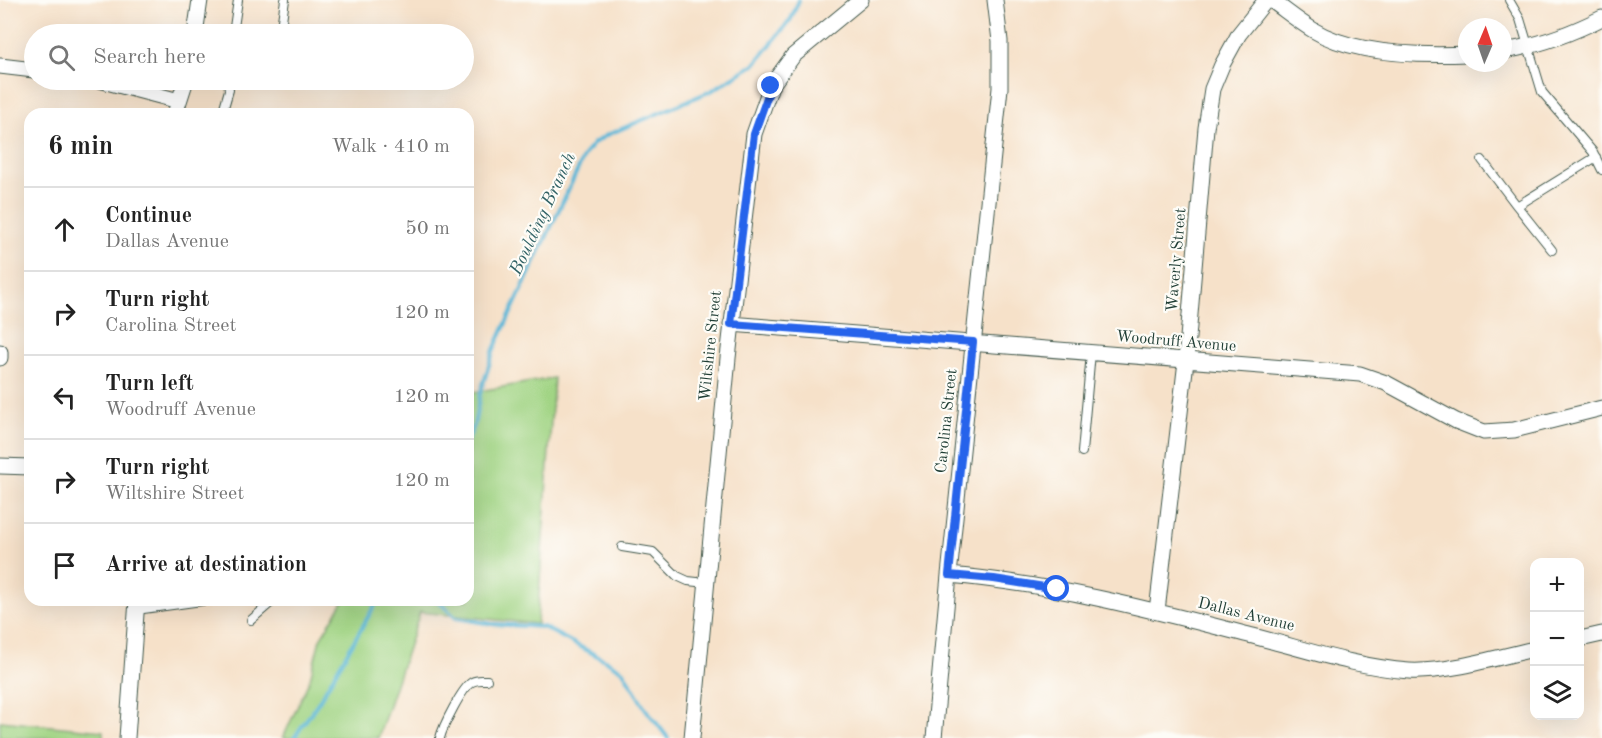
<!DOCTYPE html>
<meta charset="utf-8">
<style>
:root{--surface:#fff;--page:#f6f6f6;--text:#222;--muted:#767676;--line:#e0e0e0}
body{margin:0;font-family:"Old Standard TT",serif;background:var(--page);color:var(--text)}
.controls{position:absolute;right:18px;bottom:18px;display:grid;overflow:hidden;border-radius:12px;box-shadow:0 6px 24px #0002}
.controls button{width:54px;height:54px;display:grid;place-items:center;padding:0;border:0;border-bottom:2px solid var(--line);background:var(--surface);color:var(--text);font:30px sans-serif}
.compass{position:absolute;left:1458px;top:18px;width:54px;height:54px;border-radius:50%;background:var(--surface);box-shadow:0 6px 24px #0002;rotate:2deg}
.stop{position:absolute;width:18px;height:18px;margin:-14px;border:4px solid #2563eb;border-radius:50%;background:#fff}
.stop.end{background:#2563eb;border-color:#fff;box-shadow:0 2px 6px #0008}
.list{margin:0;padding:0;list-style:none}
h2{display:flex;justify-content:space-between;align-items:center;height:78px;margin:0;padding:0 24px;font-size:26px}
h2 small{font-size:20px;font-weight:400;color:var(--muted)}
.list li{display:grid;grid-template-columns:39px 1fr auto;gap:18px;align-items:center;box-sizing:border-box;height:84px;padding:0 24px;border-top:2px solid var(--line)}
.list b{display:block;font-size:22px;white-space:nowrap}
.list p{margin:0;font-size:20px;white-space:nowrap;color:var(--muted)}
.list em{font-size:20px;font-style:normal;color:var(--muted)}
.icon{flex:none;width:33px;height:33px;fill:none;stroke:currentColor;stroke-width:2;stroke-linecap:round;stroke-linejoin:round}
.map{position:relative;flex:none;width:1602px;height:738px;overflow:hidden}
.search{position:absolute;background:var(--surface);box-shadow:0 6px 24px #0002;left:24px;top:24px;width:450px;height:66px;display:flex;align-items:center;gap:15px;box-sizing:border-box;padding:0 21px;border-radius:33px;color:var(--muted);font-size:22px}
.panel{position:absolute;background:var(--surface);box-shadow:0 6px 24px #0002;left:24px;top:108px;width:450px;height:498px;border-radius:18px}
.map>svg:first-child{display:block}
.park{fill:#a1d484;stroke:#60885c;stroke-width:1.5}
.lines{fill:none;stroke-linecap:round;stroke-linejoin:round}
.stream{stroke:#5ab7d8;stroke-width:4}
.lane-casing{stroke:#3f564a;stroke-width:10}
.street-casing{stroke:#3f564a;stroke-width:17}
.lane{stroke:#fff;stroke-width:8}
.street{stroke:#fff;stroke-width:15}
.route{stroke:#2563eb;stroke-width:8}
.labels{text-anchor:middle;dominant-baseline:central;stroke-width:4.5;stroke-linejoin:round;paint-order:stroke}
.street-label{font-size:16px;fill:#1f3d34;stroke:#fdfcf7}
.water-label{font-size:18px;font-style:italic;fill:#316265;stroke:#fdfcf7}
</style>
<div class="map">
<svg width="1602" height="738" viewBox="0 0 1602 738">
<rect width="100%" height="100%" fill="#fdfcf7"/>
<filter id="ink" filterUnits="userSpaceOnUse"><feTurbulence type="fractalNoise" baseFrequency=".0167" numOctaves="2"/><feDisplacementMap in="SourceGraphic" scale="12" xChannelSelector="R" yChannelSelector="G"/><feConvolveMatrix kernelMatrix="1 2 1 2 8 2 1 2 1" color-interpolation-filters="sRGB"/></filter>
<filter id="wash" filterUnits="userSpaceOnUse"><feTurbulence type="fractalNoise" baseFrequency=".008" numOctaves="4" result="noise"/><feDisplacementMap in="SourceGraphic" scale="24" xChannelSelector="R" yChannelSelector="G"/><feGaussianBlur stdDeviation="1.35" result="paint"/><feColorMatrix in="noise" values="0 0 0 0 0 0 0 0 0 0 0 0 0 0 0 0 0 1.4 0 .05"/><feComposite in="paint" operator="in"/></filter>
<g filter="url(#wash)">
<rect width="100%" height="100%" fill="#f6e1c9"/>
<!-- park -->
<path class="park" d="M554,378L537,624L420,612L378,738H283L310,679L320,639L344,600H468V393Z
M0,721L103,731V738H0Z"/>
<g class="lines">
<!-- stream -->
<path class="stream" d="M468,439L474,426L480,394L494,349L585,154L594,143L607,135L711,91L755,64L791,19L799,0
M437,600L456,618L492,624L543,627L605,660L623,671L645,708L668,738
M294,738L319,701L378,600"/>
</g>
</g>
<g filter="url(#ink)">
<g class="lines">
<defs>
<path id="lane" d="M1509,0L1520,19L1542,92L1593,152L1602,170
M196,30L209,34
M233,34L238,0
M280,34L285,0
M222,114L229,90L228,80
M1482,160L1517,206L1596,157
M1517,206L1552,250
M1082,452L1091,353
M622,547L653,552L677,576L688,581L706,583
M136,610L209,600
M251,620L274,600
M440,738C443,726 462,688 472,682C477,679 482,680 487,680"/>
<path id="street" d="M1271,0C1285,10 1298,21 1313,30C1354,55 1420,56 1467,54
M195,34L200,0
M1503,51C1538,46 1570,34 1602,18
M0,66L34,70
M99,80L179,101
M175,114L186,80
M731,324L1360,374L1386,383L1456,421L1484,432L1514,430L1602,408
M0,352V358
M0,466L30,467
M949,575C1054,584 1152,610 1253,636C1304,649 1356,667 1409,671C1446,673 1498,657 1534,649
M1157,611L1186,361L1206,128L1212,89L1222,65L1239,34L1266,0
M1580,639L1602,634
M127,738L137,600
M692,738L728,358L754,134L771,86L793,56L861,0
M934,738L949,575L1000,88V41L995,0"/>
</defs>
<!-- lane casing -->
<use href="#lane" class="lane-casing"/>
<!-- street casing -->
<use href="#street" class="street-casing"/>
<!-- lane -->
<use href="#lane" class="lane"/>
<!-- street -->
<use href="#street" class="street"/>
</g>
</g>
<g class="lines" filter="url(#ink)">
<!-- route -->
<path class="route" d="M771,86L754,134L731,324L973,342L949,575L994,579L1057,589"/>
</g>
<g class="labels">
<!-- street labels -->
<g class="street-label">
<text transform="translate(1177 260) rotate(-85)">Waverly Street</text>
<text transform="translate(1176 342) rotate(5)">Woodruff Avenue</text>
<text transform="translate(711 346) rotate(-84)">Wiltshire Street</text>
<text transform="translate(947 421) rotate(-84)">Carolina Street</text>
<text transform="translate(1246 615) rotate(14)">Dallas Avenue</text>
</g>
<!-- water labels -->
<g class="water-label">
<text transform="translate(543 214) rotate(-65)">Boulding Branch</text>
</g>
</g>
</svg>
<div class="controls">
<button>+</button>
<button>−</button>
<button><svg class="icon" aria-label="layers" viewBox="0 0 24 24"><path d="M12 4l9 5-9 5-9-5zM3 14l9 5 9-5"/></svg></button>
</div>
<svg class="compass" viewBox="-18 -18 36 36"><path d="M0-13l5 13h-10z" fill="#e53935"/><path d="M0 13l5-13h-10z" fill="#767676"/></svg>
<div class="stop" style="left:1057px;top:589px"></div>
<div class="stop end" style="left:771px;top:86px"></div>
<div class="search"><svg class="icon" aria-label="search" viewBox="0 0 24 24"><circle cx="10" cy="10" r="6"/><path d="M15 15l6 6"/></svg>Search here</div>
<section class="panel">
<h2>6 min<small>Walk · 410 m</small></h2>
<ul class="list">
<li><svg class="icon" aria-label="ahead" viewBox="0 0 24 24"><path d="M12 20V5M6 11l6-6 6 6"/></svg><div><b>Continue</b><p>Dallas Avenue</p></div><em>50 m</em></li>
<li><svg class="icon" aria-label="right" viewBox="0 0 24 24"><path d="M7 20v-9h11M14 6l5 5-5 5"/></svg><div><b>Turn right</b><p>Carolina Street</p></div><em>120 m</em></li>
<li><svg class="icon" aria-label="left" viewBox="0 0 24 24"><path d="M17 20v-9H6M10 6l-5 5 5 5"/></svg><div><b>Turn left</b><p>Woodruff Avenue</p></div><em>120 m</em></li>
<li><svg class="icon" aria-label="right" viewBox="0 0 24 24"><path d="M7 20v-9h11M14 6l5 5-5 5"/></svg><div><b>Turn right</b><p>Wiltshire Street</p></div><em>120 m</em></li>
<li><svg class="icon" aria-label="arrive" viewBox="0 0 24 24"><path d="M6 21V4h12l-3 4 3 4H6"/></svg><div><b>Arrive at destination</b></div></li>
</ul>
</section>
</div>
